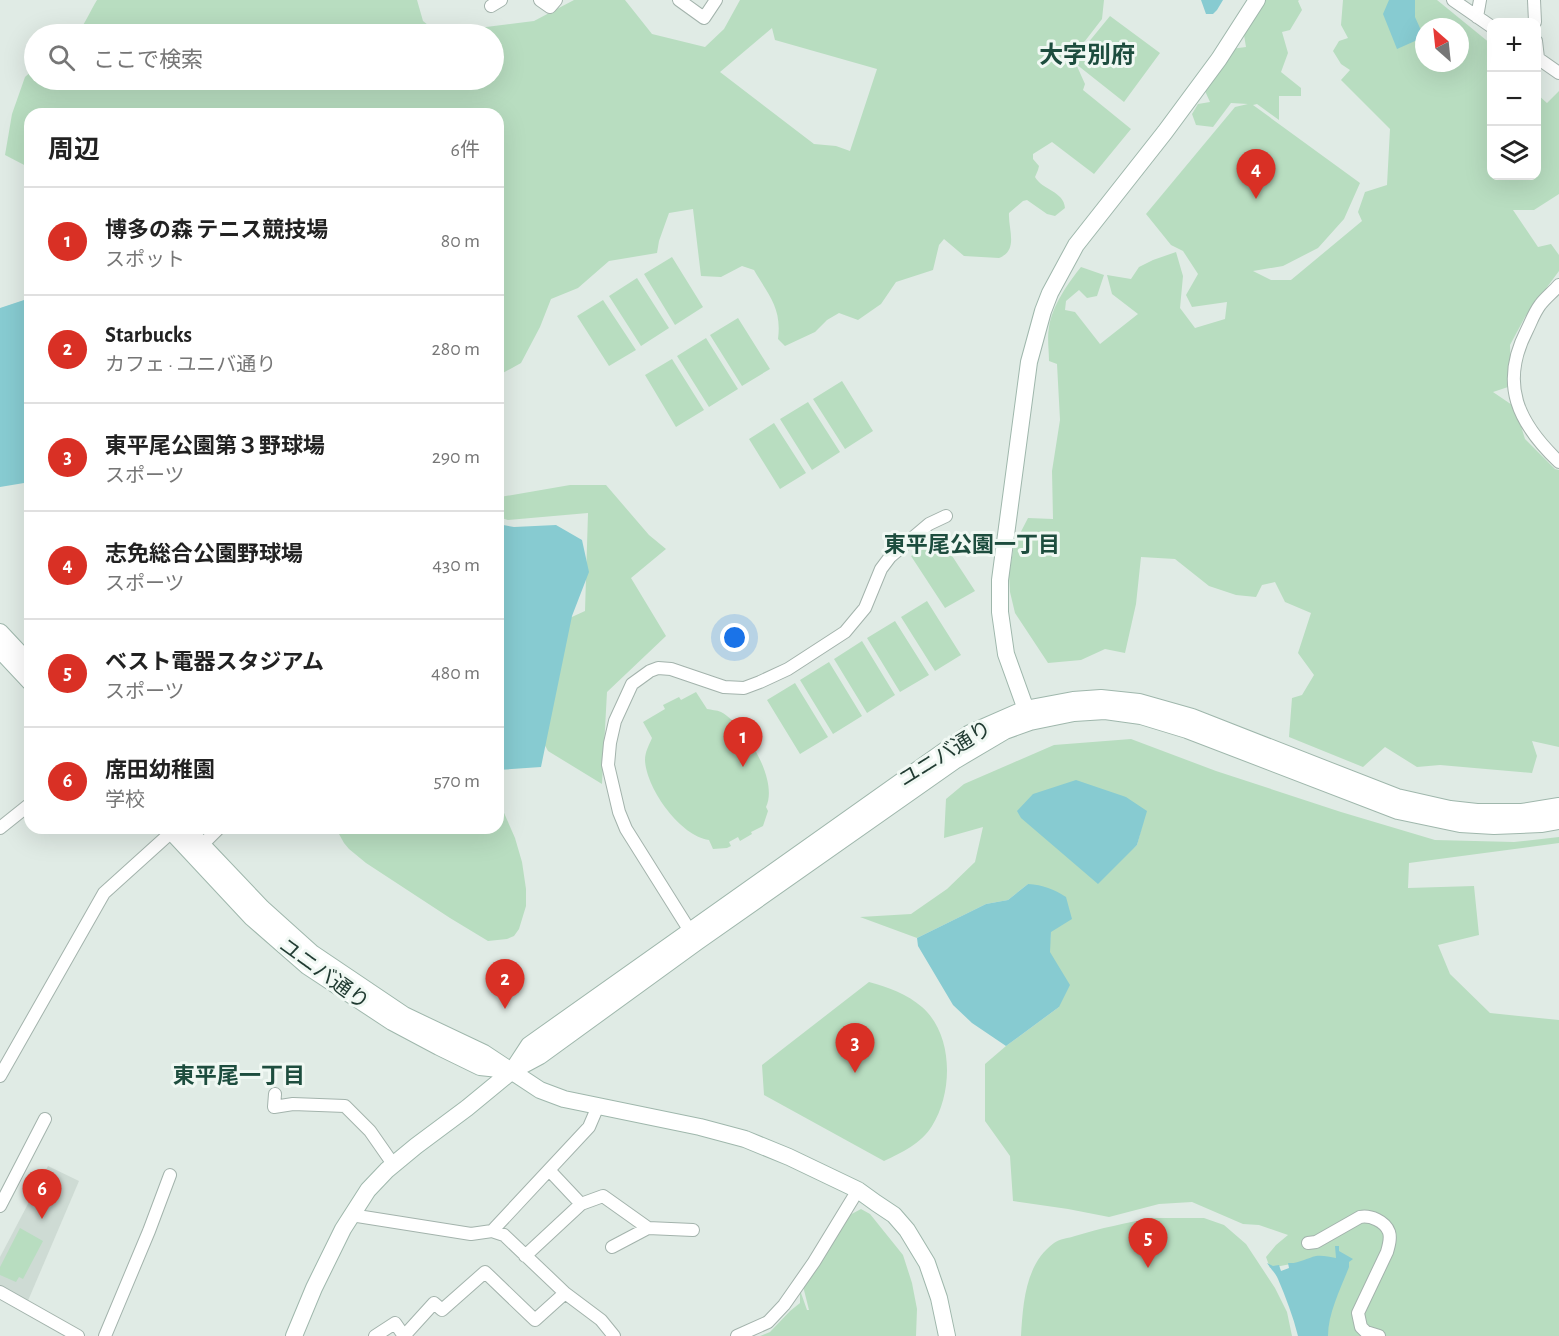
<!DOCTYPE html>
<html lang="ja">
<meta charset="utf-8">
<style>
:root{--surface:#fff;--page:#f2f2f2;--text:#222;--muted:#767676;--line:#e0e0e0;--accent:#d93025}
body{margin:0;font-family:"Alegreya Sans","Noto Sans JP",sans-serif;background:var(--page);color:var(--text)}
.controls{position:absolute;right:18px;top:18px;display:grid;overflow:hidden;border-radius:12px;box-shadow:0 6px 24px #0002}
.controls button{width:54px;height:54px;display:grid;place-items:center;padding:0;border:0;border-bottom:2px solid var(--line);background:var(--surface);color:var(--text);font:30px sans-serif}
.compass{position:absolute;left:1415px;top:18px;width:54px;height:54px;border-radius:50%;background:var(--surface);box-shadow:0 6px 24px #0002;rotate:333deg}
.you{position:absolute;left:735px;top:638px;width:21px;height:21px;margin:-15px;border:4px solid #fff;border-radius:50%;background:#1a73e8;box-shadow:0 0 0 9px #1a73e833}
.badge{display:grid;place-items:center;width:39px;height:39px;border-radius:50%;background:var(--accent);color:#fff;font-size:20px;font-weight:700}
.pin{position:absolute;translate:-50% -50px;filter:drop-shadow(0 2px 3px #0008)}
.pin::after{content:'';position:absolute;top:32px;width:21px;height:18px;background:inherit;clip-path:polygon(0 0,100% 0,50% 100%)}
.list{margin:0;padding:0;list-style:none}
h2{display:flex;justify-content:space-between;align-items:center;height:78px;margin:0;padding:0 24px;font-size:26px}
h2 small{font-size:20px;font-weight:400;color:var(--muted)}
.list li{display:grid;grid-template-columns:39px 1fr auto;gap:18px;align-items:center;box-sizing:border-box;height:108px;padding:0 24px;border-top:2px solid var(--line)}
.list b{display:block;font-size:22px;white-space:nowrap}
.list p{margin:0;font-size:20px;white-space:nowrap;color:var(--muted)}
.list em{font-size:20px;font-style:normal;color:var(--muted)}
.icon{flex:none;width:33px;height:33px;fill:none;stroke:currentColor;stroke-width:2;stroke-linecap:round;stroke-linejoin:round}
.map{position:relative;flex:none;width:1559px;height:1336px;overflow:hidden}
.search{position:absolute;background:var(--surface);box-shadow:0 6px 24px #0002;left:24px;top:24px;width:480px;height:66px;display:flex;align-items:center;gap:15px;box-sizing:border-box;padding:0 21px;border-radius:33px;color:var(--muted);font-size:22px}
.panel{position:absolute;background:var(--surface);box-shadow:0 6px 24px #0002;left:24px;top:108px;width:480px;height:726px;border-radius:18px}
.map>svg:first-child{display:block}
.built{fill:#cedbd4}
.green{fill:#b8ddc0;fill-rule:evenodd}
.water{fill:#87cbd1}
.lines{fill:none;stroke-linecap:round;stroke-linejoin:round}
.street-casing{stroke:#a3b3ac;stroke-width:14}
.secondary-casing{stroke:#9fb7ac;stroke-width:18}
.street{stroke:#fff;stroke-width:12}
.secondary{stroke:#fff;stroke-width:16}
.labels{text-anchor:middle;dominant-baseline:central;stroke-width:6;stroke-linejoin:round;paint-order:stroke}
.street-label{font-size:21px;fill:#213b32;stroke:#f0f8f3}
.neighbourhood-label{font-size:22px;font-weight:bold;fill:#1d4d3e;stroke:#f0f8f3}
.quarter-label{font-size:24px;font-weight:bold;fill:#1d4d3e;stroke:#f0f8f3}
</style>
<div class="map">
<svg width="1559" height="1336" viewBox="0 0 1559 1336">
<rect width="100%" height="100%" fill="#e0ebe5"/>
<!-- built -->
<path class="built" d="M48,1166L79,1181L27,1303L0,1288V1257Z"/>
<!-- green -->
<path class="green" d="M97,0H417L423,21L438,33L534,21L574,0H625L652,34L705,47L724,29L740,0H1104L1102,19L1085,41L1076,47L1072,58L1074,60L1110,16L1160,53L1124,102L1076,64L1085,84L1083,90L1131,129L1094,174L1052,142L1033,154V159L1039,166L1038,170L1035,177C1042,190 1064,191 1065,208L1055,216L1047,214L1027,200L1023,201L1009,213C1008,229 1019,250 999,258L964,256L944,239L939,245L933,270L896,282L881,304L858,320L839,313L827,320L815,332L785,346L778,339C782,308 769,296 754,270L742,266L721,277L701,276L693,209L669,213L659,241L657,253L609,261L578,288L551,299L540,327L521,363L501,374L498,378V114H30V168L5,155L12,114L25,77L34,69V80H494V34H76C85,25 90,11 97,0ZM772,28L775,40L877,69L850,151L836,146L814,144L720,72Z
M1265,0H1299L1298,1L1302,10L1290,30L1282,32L1288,53L1281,72L1301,88V96H1279V120L1257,104L1253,105L1360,183L1344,219L1318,248L1283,266L1253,271L1271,280H1291L1362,221L1358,212L1365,192L1387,185L1390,129L1341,80L1350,70L1341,64L1333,51L1339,41L1348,38L1341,25L1343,0H1437L1491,44L1492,176H1536L1537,94L1547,103L1559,91V194L1534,210H1513L1538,247L1551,244L1559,255V271L1525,317L1510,345L1511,386L1493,392L1515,407L1525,439L1555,469L1559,470V747L1532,741L1537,756L1532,773L1440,765L1417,767L1385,747L1363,767L1289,737L1292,698L1302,695L1314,675L1298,653L1311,613L1285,602L1275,582L1262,585L1256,597L1236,595L1209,586L1175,559L1141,557L1136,604L1125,653L1105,649L1081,660L1048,663L1015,613L1010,592L1009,575L1014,545L1028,518L1053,519L1052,471L1060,420L1057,364L1049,361C1049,350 1047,338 1049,327C1052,306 1068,283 1081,267L1104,275L1097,296L1087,298L1079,290L1066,301L1065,310L1075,312L1100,344L1138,314L1112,294L1107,275L1131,279L1139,267L1153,260L1176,252L1183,276L1180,308L1195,328L1225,319L1227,302L1192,307L1186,295L1198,274L1183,251L1171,245L1146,214L1235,107L1248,104L1231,103L1213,127L1196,125L1192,114L1198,104L1210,102L1205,91L1231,49L1246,47L1243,29ZM1424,27H1460V63H1424Z
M672,257L703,307L675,325L644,274Z
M637,278L669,328L641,346L609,296Z
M603,300L636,350L609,366L577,316Z
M738,318L770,369L742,386L710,335Z
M706,338L738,389L709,407L677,356Z
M672,359L704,410L676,427L645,375Z
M842,381L873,431L845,449L813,399Z
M808,402L840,452L812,470L780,419Z
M774,423L806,473L780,489L749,439Z
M570,485H606L649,535L666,549L631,578L666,636L607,692L602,784L548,751L518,695L532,635L585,611L588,513L508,520L498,517V494L500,497Z
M941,539L975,591L945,608L911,556Z
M927,601L961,655L935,671L901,617Z
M895,621L929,675L900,692L867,638Z
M862,641L895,695L867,713L834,659Z
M829,662L862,716L833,734L800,680Z
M795,683L828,737L800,754L767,700Z
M696,692L707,709C711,710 717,710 721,712C745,725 779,780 766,807L768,811L763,826L751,832L752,834L740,841L738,837L729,842L731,846L727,848L713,849L709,840C680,836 646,788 645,760C645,752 649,745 652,738L643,722L665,709L663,705L679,697L681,700Z
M1131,739L1216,771L1341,812L1435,840L1514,842L1559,837V843L1409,863L1408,888L1474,886L1479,935L1438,945L1450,974L1490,1013L1559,1020V1336H1326L1317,1259L1270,1268L1266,1257L1276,1245L1288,1235L1259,1225L1243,1224L1192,1202L1159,1204L1109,1217L1068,1209L1013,1201L1010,1156L985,1121V1064L1006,1046L1059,1007L1049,952L1051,932L1028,884L1008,900L986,904L917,938L860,917L911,914L947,889L975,862L983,827L944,838L946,799L964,784L1054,745ZM1146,811L1137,845L1125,855Z
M498,799L515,838L522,862L526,889V906L519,929L514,936L507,939L488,941L450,918L366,863L349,849L344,843L339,834L340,828H498Z
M869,982C888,987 907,994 922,1007C954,1035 953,1093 932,1126C922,1143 901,1153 884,1161L764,1095L762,1065Z
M861,1209L870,1214L903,1255L912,1283L917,1309L916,1336H760L770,1332L790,1311L800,1303V1290L807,1310H809L803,1286L846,1217Z
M1152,1218H1204L1224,1225L1246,1244L1275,1288L1287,1312L1292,1336H1021C1023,1304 1025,1264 1054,1243C1059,1239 1069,1238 1075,1236C1101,1228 1126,1223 1152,1218Z
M20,1228L43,1241L23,1279L19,1277L16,1282L0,1275V1267Z"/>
<!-- water -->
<path class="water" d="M1201,0H1223L1217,10L1213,14H1206Z
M1389,0H1415V17L1424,37L1397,49L1383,14Z
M30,298V482L0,487V308Z
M498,524L514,527L556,525L582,540L589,572L572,616L541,767L498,770Z
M1076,780L1126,797L1147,811L1137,845L1098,884L1021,818L1017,811L1033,794Z
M1028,884C1043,885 1054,889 1066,897L1072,919L1051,932L1050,952L1070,985L1059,1007L1006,1046L972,1023L953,1005L918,946L917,938L986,904L1008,900Z
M1335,1246H1339V1251L1353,1259L1349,1262V1267C1341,1288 1328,1313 1328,1336H1298C1293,1316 1286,1298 1278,1279C1276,1274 1271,1269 1267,1263L1273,1266L1279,1265L1281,1271L1289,1268L1288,1263C1298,1264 1307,1258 1316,1256C1323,1255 1329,1257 1336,1258Z"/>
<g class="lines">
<defs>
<path id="street" d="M540,0L550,7L556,0
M679,0L704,18L716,0
M1453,0L1492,27
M1534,0L1535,22
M491,6L501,0
M1477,17L1480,0
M1536,41L1538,58
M1536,57L1559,73
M1559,285C1553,292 1545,298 1540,305C1534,313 1531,322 1527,330C1499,384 1518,423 1559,462
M0,828L30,804
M197,850L219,828
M690,931L626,829L619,812L608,765L610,743L615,721L632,684L650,671L658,668L671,669L724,687L744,688L760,682L788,669L845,632L865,608L881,569L890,557L929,524L946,516
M0,1076L104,893L176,828
M275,1094L274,1107L293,1104L345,1106L370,1131L393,1164
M581,1204L603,1196L648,1228L693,1230
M0,1206L45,1119
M351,1215L471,1234L492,1231L504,1235L565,1293L601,1320L614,1336
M492,1231L589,1127L598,1106
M1308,1243L1316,1242L1360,1217C1370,1215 1385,1221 1389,1232C1391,1238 1389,1245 1387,1252L1358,1313L1361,1327L1366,1332L1379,1336
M612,1247L648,1228
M525,1256L581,1204L549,1170
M0,1292L78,1336
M105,1336L149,1231L170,1175
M375,1336L395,1323L404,1336
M404,1336L434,1303L442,1310L485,1272L535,1320L565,1293
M737,1336L768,1322L784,1305L814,1262L858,1190"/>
<path id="secondary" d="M0,632L30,664
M0,650L30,682
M1029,718L1006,654L1000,612V580L1029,362L1043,311L1050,293L1076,245L1165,132L1219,59L1257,0
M168,828L252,918L307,966L392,1022L439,1047L480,1067L508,1070
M186,828L262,908L312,953L404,1015L484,1053L540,1090L564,1099L700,1127L745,1139L789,1157L858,1190L876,1203L894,1215L907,1230L927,1263L939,1298L947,1336
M514,1068L529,1045L944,751L970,733L1025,709L1073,700L1101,698L1139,702L1192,717L1397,797L1450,809L1477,812H1522L1559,806
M294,1336L314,1288L343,1229L368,1190L387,1170L416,1146L467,1108L512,1071L540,1056L697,942L956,760L1005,731L1030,722L1074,713L1105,711L1141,716L1187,730L1398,811L1460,824L1494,826L1541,824L1559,821"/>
</defs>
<!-- street casing -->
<use href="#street" class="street-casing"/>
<!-- secondary casing -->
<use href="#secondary" class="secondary-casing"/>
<!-- street -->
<use href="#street" class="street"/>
<!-- secondary -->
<use href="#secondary" class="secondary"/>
</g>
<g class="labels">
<!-- street labels -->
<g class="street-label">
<text transform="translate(945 754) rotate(-32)">ユニバ通り</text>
<text transform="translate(324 974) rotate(36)">ユニバ通り</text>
</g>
<!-- neighbourhood labels -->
<g class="neighbourhood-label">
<text x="972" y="545">東平尾公園一丁目</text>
<text x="239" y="1076">東平尾一丁目</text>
</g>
<!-- quarter labels -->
<g class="quarter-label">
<text x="1087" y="56">大字別府</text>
</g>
</g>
</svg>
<div class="controls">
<button>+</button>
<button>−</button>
<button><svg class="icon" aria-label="layers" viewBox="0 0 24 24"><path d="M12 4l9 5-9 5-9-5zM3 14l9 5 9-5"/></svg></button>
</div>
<svg class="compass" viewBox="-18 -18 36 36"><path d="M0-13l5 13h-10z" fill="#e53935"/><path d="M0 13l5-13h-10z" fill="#767676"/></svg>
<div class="you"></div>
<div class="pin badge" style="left:743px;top:767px">1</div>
<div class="pin badge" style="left:505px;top:1009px">2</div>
<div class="pin badge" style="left:855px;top:1073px">3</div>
<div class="pin badge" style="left:1256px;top:199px">4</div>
<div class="pin badge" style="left:1148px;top:1268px">5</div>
<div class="pin badge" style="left:42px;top:1219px">6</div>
<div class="search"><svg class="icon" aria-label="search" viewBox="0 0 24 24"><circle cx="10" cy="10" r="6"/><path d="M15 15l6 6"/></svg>ここで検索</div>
<section class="panel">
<h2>周辺<small>6件</small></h2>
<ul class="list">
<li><span class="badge">1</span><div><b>博多の森 テニス競技場</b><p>スポット</p></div><em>80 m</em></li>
<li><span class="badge">2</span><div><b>Starbucks</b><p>カフェ · ユニバ通り</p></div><em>280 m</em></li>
<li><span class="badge">3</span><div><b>東平尾公園第３野球場</b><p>スポーツ</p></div><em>290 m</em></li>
<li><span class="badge">4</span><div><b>志免総合公園野球場</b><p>スポーツ</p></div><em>430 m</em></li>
<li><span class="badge">5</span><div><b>ベスト電器スタジアム</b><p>スポーツ</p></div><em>480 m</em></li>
<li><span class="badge">6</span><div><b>席田幼稚園</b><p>学校</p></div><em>570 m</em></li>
</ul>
</section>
</div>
